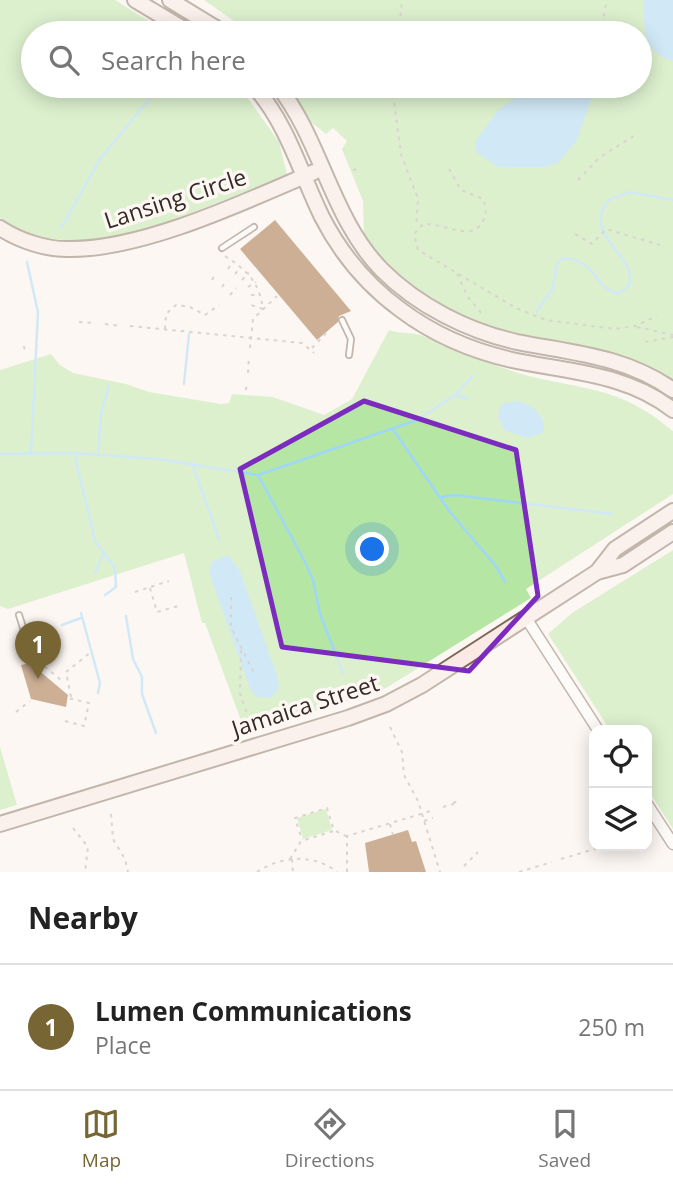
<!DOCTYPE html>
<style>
:root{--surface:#fff;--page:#f6f6f6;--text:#222;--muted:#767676;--line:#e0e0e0;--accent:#776634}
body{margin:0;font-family:"Open Sans",sans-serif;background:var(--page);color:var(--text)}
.controls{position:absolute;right:21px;bottom:21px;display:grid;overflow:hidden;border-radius:14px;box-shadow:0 4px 18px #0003}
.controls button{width:63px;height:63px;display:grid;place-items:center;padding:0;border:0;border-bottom:2px solid var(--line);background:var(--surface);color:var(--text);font:35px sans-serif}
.you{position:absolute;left:373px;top:550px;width:24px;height:24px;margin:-18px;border:5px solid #fff;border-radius:50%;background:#1a73e8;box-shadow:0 0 0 10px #1a73e833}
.badge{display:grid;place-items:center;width:46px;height:46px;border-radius:50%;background:var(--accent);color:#fff;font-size:23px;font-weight:700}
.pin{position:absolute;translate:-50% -58px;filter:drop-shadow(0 2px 4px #0008)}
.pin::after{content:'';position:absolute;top:37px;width:24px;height:21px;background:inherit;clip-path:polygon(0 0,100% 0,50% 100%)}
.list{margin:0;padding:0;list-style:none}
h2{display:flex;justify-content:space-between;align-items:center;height:91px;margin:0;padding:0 28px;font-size:30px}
h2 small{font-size:23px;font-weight:400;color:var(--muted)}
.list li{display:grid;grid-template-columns:46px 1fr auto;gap:21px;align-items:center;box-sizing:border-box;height:126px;padding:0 28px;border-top:2px solid var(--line)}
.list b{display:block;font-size:26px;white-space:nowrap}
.list p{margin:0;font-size:23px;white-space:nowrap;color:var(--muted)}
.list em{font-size:23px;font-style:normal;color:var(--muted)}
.icon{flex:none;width:38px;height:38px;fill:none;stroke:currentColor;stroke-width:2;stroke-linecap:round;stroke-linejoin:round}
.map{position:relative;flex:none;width:673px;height:872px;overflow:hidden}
.search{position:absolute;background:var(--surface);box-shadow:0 4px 18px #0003;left:21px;right:21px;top:21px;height:77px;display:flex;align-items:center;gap:18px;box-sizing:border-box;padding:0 24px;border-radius:38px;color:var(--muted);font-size:26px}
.sheet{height:217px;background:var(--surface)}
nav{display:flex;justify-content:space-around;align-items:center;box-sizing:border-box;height:98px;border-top:2px solid var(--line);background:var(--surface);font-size:19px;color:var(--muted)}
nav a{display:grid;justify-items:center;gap:4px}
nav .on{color:var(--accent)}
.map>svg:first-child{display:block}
.green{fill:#b6e6a3}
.water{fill:#9ed7fa}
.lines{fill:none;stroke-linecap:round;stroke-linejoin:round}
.stream{stroke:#9ed7fa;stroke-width:2.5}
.building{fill:#945826}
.lane-casing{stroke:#7d6757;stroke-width:8}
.street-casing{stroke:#7d6757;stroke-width:13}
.secondary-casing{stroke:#7d6757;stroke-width:18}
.path{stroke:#b0a9a4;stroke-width:2;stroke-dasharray:3.5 5;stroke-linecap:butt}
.lane{stroke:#fff;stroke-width:4.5}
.street{stroke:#fff;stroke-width:10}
.secondary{stroke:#fae9e5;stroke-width:14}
.marked{fill:none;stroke:#7b2cbf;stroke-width:5;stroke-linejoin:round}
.labels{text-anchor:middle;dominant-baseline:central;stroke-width:7;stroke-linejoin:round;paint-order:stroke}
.street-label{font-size:23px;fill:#352b24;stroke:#fcf7f3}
</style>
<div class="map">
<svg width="673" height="872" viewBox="0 0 673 872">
<rect width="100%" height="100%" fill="#fcf7f3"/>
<!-- green -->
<path class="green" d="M0,0H115L168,33H33V86H239L279,142L287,174C268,186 243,193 222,201C154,228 67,265 0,218Z
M204,0H673V382L631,360L590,348L504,332L429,300L397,276L364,236L363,201L342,149L347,141L333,128L326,134L306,118L292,95L300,89L298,86H640V33H251Z
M389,330C399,334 410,332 420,335C456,347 489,365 525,375C588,391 619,386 673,431V494L526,589L531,598L386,688L246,734L205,623H202L184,553L8,609L0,606V370L51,354L60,365L73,373L126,384L149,392L221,404L229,403L232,394L273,397L324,415L352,399Z
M673,550V829L647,788V730H610L548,634L572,613Z
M0,747L17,805L0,810Z
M326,809L332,830L303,839L297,818Z"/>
<!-- water -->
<path class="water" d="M644,0H673V61C641,52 644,27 644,0Z
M532,86H596L576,142L558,163L544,167H498L476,152L475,142L498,110Z
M517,401C533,405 546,415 544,432L527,438L504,430L498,416L501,404Z
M228,555L240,571L277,676L279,688L271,698L257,697L250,689L209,572L212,562Z"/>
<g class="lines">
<!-- stream -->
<path class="stream" d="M61,228L100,159L160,86
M27,262L38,312L31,453
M537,311L553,288L557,263L563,258C598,260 595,292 619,293L629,286C640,257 579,234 609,200L630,192L673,200
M184,384L189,334
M455,395L468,399
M392,428L450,512L495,565L505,582
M74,453L95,541L115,568L116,587L105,595
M0,454L74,453L158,459L258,475L417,420L455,395L472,377
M98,454L101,414L109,386
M192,463L219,539
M258,475L305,562L313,580L320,614L343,673
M442,497L455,495L612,514
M95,573L103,554
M81,613L100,683L98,693
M126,616L133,659L142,677V694L156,733
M62,625L81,618"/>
</g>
<!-- building -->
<path class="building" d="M275,220L351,311L339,316L338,322L317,340L240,249Z
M30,663L68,695L66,707L31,699L21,665Z
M408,830L412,842L416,841L426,872H369L365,843Z"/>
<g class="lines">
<defs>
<path id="lane" d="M222,248L254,227
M342,320L351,339L349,355
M19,615L33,659"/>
<path id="street" d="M526,618L598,730
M647,804L673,844"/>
<path id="secondary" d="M135,0L190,33
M170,0L224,33
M254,86C288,125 300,172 322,217C341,254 368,286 401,310C433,334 473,351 512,360C568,372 626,373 673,410
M278,86C322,142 331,218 382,270C418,306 468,331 517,342C573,353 625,356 673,390
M0,228C20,241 47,250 71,249C145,249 246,201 314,172
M597,572L623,565L673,532
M0,824L348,718L386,704L422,685L597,572L615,549L673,511"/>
</defs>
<!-- lane casing -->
<use href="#lane" class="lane-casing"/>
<!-- street casing -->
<use href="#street" class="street-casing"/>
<!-- secondary casing -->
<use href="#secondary" class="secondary-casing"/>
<!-- path -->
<path class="path" d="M399,33L402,0
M600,33L607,0
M392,86L401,154L418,199L416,227
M449,169L461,190L483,199C486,207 487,214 483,221C472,243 441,222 423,224L414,234L418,250L516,308L546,320L615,329L635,326L657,316
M353,170L358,169
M578,180L600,157L637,134
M575,234L592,244L606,229L660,245
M225,256C248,271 259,282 263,309L251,305
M228,269L233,261
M235,274L241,267
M457,274L468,297L482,314
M212,280L216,273
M242,280L249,273
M222,287L227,280
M248,287L256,282
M230,295L236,288
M251,295H261
M79,322L95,323
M105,324L121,326
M130,326L302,343L314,353
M637,327L673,335
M165,329L166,314L176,305L190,307L205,315L219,305
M645,342L673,337
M24,346L25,354
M250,348L253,319L277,296
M312,348L329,330
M248,373L249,357
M246,390L247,382
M150,588L157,612L182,605
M135,592L169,581
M231,597V627L255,675
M241,650L240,693L254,734
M38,661L61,680
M71,697L66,672L91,652
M16,712L30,701
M65,721L84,726L89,703L68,698
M390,727L402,752L404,775L418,801L440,872
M453,803L461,800
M443,807L454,804
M111,814L113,839L125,859L128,872
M424,821L433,818
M390,824L393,835
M73,828L88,847L85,872
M336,831L346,836
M290,859L301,841L334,831L327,808L295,818L302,840
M292,859L293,872
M561,859L605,846
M464,866L478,852
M257,872C281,856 313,853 337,872
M347,872V836L431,811
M519,872L552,862"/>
<!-- lane -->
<use href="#lane" class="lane"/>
<!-- street -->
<use href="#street" class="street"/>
<!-- secondary -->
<use href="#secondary" class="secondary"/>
</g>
<!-- marked area -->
<path d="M0 0H673V872H0ZM364,401L516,450L538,596L469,671L282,647L240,469Z" fill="#fcf7f3" fill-opacity=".55" fill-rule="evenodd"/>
<path class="marked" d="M364,401L516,450L538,596L469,671L282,647L240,469Z"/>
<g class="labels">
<!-- street labels -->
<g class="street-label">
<text transform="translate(175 198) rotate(-18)">Lansing Circle</text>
<text transform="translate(305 705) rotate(-18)">Jamaica Street</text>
</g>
</g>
</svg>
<div class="controls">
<button><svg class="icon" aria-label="locate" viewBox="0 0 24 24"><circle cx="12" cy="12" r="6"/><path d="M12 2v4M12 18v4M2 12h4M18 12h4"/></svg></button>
<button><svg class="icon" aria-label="layers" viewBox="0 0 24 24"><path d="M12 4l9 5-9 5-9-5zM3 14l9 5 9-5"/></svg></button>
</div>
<div class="you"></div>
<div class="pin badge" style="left:38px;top:679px">1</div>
<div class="search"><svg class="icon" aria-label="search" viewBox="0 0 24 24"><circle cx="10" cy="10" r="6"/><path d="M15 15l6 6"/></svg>Search here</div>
</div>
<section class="sheet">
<h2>Nearby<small></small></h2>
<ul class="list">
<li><span class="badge">1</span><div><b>Lumen Communications</b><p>Place</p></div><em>250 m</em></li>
</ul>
</section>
<nav>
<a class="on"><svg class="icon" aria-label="map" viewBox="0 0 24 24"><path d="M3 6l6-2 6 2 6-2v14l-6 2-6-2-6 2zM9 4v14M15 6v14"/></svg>Map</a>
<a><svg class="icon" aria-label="directions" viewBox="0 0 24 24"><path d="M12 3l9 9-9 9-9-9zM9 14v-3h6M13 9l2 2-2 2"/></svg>Directions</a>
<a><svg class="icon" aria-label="saved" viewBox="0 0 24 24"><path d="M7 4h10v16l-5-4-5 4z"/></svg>Saved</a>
</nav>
